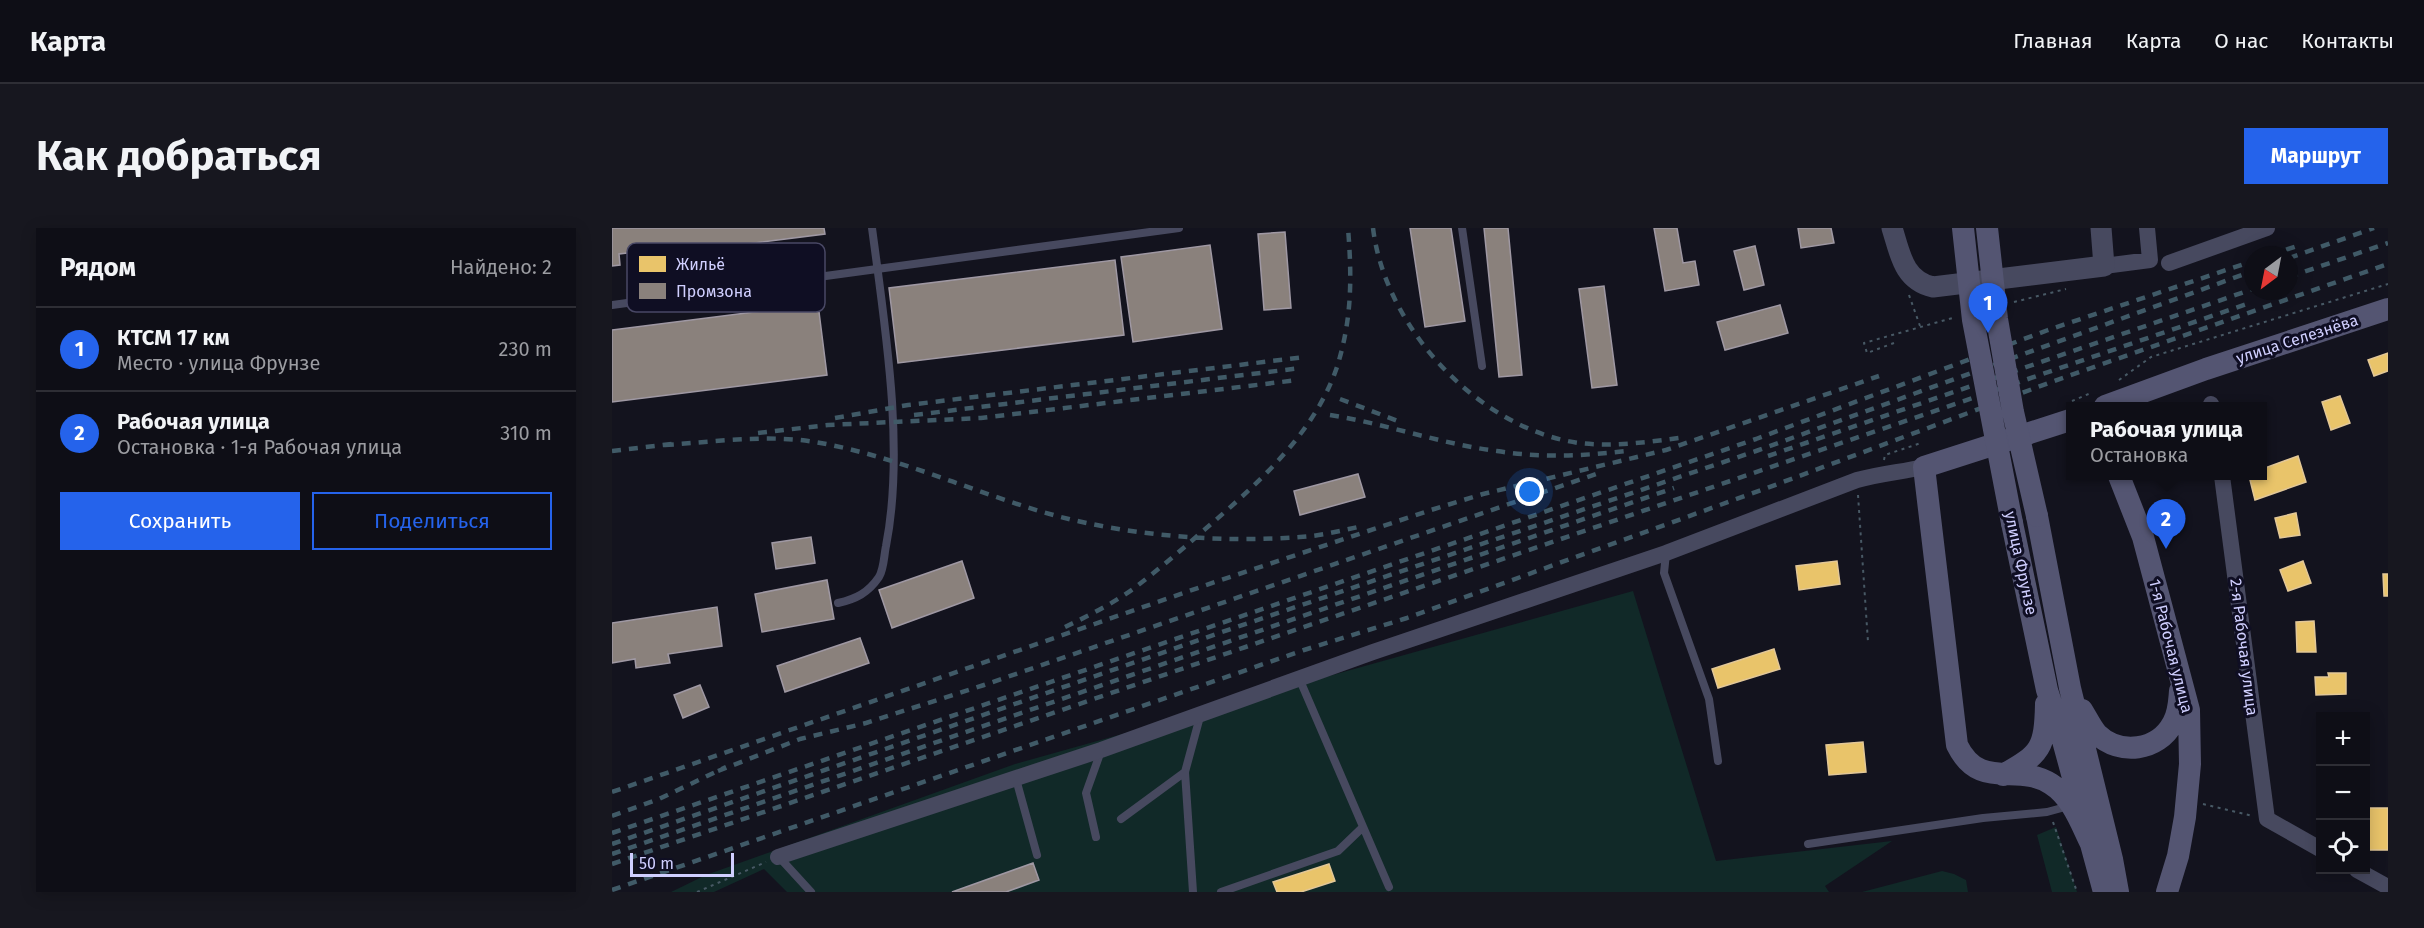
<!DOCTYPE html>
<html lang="ru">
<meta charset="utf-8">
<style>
:root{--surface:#0e0e16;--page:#17171f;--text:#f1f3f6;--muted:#9b9ca1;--line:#2e2e35;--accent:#2563eb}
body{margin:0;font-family:"Fira Sans",sans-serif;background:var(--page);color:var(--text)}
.controls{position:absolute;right:18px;bottom:18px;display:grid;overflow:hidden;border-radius:0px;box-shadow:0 3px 15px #0003}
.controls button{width:54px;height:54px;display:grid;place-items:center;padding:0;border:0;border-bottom:2px solid var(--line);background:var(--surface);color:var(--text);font:30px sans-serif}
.compass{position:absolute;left:1632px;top:18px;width:54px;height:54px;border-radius:50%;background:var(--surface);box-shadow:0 3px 15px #0003;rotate:212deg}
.scale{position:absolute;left:18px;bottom:15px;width:104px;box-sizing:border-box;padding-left:6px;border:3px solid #d0cfff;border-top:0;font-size:16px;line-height:21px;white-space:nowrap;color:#d0cfff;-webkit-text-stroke:4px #0f0e23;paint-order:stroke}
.you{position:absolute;left:918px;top:264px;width:21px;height:21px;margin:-15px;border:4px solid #fff;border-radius:50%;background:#1a73e8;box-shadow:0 0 0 9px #1a73e833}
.badge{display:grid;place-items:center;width:39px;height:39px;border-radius:50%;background:var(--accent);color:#fff;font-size:20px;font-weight:700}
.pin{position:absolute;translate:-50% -50px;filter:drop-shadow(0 2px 3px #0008)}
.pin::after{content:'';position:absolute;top:32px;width:21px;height:18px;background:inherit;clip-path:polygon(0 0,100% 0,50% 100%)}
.popup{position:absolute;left:1454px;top:174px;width:201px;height:78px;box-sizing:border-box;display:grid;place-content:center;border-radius:0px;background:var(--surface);filter:drop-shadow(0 2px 4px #0005);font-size:20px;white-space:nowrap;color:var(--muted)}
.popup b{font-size:22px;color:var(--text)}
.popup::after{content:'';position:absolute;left:50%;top:100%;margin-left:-12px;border:12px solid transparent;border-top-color:var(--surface)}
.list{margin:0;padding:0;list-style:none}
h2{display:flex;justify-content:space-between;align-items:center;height:78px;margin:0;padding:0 24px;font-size:26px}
h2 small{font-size:20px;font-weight:400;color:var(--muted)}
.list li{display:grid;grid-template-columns:39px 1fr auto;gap:18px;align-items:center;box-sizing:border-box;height:84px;padding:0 24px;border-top:2px solid var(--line)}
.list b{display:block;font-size:22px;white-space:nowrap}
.list p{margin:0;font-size:20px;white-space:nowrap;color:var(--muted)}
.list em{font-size:20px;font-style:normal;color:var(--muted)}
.actions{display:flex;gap:12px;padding:18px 24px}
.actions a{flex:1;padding:14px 0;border:2px solid var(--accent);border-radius:0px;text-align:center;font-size:21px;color:var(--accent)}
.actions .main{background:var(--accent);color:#fff}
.icon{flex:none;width:33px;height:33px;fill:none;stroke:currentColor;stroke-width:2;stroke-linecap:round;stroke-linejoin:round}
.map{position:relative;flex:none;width:1776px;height:664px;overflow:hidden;border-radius:0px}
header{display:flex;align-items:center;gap:36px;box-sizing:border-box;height:84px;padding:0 30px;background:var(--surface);border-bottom:2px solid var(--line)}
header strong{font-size:28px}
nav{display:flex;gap:33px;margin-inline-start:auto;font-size:21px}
.intro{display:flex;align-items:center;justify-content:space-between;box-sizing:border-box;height:144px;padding:0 36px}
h1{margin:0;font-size:42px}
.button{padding:15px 27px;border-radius:0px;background:var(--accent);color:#fff;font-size:21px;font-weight:700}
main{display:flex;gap:36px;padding:0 36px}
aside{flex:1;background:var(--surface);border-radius:0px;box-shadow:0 3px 15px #0003}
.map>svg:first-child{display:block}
.green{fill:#112928}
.homes{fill:#e9c46a;stroke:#e2c797;stroke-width:1.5}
.industry{fill:#8a817c;stroke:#9f98a3;stroke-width:1.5}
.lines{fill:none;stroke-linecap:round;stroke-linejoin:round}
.path{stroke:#485965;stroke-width:2;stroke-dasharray:3 4.5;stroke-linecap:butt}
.service{stroke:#47495f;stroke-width:8}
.minor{stroke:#47495f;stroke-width:16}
.tertiary{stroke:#47495f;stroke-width:21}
.secondary{stroke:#545572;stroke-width:22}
.rail{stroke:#405a67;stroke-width:4.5;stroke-dasharray:9 8;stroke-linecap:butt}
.secondary-bridge{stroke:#545572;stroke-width:22}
.labels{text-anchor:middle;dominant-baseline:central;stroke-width:6;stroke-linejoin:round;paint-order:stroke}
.street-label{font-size:16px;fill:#d0cfff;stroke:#0f0e23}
.key{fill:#0f0e23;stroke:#494865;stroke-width:1.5}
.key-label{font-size:16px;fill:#d0cfff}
</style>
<header>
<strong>Карта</strong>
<nav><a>Главная</a><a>Карта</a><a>О нас</a><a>Контакты</a></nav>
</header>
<div class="intro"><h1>Как добраться</h1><a class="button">Маршрут</a></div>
<main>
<aside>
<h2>Рядом<small>Найдено: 2</small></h2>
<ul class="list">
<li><span class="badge">1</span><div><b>КТСМ 17 км</b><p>Место · улица Фрунзе</p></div><em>230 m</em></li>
<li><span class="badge">2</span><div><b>Рабочая улица</b><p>Остановка · 1-я Рабочая улица</p></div><em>310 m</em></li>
</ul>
<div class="actions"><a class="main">Сохранить</a><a>Поделиться</a></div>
</aside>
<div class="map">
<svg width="1776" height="664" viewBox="0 0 1776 664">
<rect width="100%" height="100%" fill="#13131e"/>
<!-- green -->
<path class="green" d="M1021,363L1104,633L1280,613L1213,658L1217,664H175L152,641L102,664H59L94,647L403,536Z
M1444,599L1465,664H1440L1425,607Z
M1330,643L1342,646L1354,652L1356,664H1250Z"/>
<!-- homes -->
<path class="homes" d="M1776,125V143L1762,148L1756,132Z
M1728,168L1738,195L1719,202L1710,174Z
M1686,228L1694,254L1643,272L1637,248H1650V241Z
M1684,285L1688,307L1668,310L1663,290Z
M1225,333L1228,356L1187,362L1184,338Z
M1691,333L1699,355L1676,363L1668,342Z
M1771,346H1776V368H1772Z
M1702,393L1704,424H1685L1684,394Z
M1162,421L1168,441L1106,460L1100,441Z
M1716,445H1734V466L1704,467L1703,449H1717Z
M1251,514L1254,544L1217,547L1214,517Z
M1754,580H1776V622H1754Z
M717,636L723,653L689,664H665L661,654Z"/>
<!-- industry -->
<path class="industry" d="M0,0H212L213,6L42,28L41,22L7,26L8,37L0,38Z
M798,0H839L853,93L813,99Z
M872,0H896L910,147L887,149Z
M1042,0H1065L1071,35L1083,33L1087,57L1053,63Z
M1186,0H1219L1222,15L1189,20Z
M673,4L679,80L652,82L646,6Z
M598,17L610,101L521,114L509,29Z
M1143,18L1152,57L1132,62L1122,23Z
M503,32L512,107L286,135L277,60Z
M992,58L1005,157L980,160L967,61Z
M206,76L215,147L0,174V102Z
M1168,77L1176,105L1113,122L1105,94Z
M746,246L753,269L688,287L682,263Z
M199,309L203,335L164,341L160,315Z
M350,333L362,370L280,400L267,362Z
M215,352L222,391L150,404L143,366Z
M105,379L110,418L56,426L58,435L24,440L23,431L0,435V395Z
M248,410L257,435L173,464L165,438Z
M88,457L97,479L71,490L62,467Z
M421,635L427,652L394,664H340Z"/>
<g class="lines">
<!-- path -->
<path class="path" d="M1297,67L1308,98
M1402,74L1454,61
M1282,115L1255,125L1252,115L1344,89
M1507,152L1539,129L1776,56
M1460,173L1479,165
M1272,232L1273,227L1309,215
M1246,267L1256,414
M1591,576L1641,588
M1441,594L1465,664
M85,664L154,634"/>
<!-- service -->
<path class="service" d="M850,0L870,138
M0,77L567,0
M1054,325L1052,345L1097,471L1106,533
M226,375C244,371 256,365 267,349C272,341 272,327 274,318C293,221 273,98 260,0
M687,450L777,659
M404,551L425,627
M509,591L573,544
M484,609L474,565L489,523
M1196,616L1371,590L1435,584L1457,578
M167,629L199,664
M581,664L573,544L589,485
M609,664L726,623L751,599"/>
<!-- minor -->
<path class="minor" d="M1557,35L1655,0
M1492,38L1538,32L1535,0
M1599,176L1600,178
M1610,248L1655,591L1708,621
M166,629L489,522L761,424L1054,325L1245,252C1267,246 1289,244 1312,239
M1745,642L1776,659"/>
<!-- tertiary -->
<path class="tertiary" d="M1280,0C1288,25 1291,52 1321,59L1492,38L1489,0"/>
<!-- secondary -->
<path class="secondary" d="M1493,178L1594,141L1776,81
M1458,192L1312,239L1345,517C1368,564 1405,534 1439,556C1460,569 1469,596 1480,618
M1507,248L1531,309L1577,482L1578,536L1573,589L1566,628L1555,664
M1425,288L1458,460L1500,631L1506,664
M1400,295L1435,462L1450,509L1492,664
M1470,482C1475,490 1479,499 1485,506C1508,528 1546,523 1561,495C1567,485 1567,474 1568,463
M1391,547C1429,526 1433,520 1434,476"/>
<!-- rail -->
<path class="rail" d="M761,0C773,100 867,201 967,215C1002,219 1038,214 1073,209
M1658,27L1688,17
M1677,30L1762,0
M1677,49L1776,15
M728,171L786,193
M302,187L689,140
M718,187C775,196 829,216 885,223C929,230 971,228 1014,223
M223,190L296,177L693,129
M146,205L216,197L369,190L686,152
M53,217C102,214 154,206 203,214C286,228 364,266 445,288C521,308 610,315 688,309C708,308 727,303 746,299
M0,223L60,216
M1156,228L1641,61
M453,399C476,388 500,376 521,361C545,343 568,323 591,303C643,258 702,207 725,139C740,91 740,50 736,0
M106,543L188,511L254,495L372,457L984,246
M0,564L603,354L819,282L871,266L1054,222L1267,148
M0,588L47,571L114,539
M0,605L1144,211L1436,102L1641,33
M0,616L610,404L1144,223L1641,43
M0,626L1062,260
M0,636L1635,76
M0,662L692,422L795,390L1155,260L1442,153L1776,36"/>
<!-- secondary-bridge -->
<path class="secondary-bridge" d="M1351,0L1361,92L1400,295
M1375,0L1385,91L1401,184L1425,288"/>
</g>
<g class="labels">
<!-- street labels -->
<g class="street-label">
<text transform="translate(1685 111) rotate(-18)">улица Селезнёва</text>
<text transform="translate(1409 335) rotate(78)">улица Фрунзе</text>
<text transform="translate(1559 418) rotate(76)">1-я Рабочая улица</text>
<text transform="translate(1632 419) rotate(83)">2-я Рабочая улица</text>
</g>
</g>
<!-- legend -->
<rect x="15" y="15" width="198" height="69" rx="9" class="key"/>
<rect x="27" y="28" width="27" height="16" fill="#e9c46a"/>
<rect x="27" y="55" width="27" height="16" fill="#8a817c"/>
<g class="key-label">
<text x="64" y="42">Жильё</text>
<text x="64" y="69">Промзона</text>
</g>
</svg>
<div class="controls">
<button>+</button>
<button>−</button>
<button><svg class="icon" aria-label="locate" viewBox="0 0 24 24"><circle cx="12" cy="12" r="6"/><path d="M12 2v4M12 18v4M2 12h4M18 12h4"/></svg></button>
</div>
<svg class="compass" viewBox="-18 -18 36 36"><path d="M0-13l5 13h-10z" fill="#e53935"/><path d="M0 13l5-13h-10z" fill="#9b9ca1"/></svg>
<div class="scale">50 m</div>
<div class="you"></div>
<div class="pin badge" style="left:1376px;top:105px">1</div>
<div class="pin badge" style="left:1554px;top:321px">2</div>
<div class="popup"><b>Рабочая улица</b>Остановка</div>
</div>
</main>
